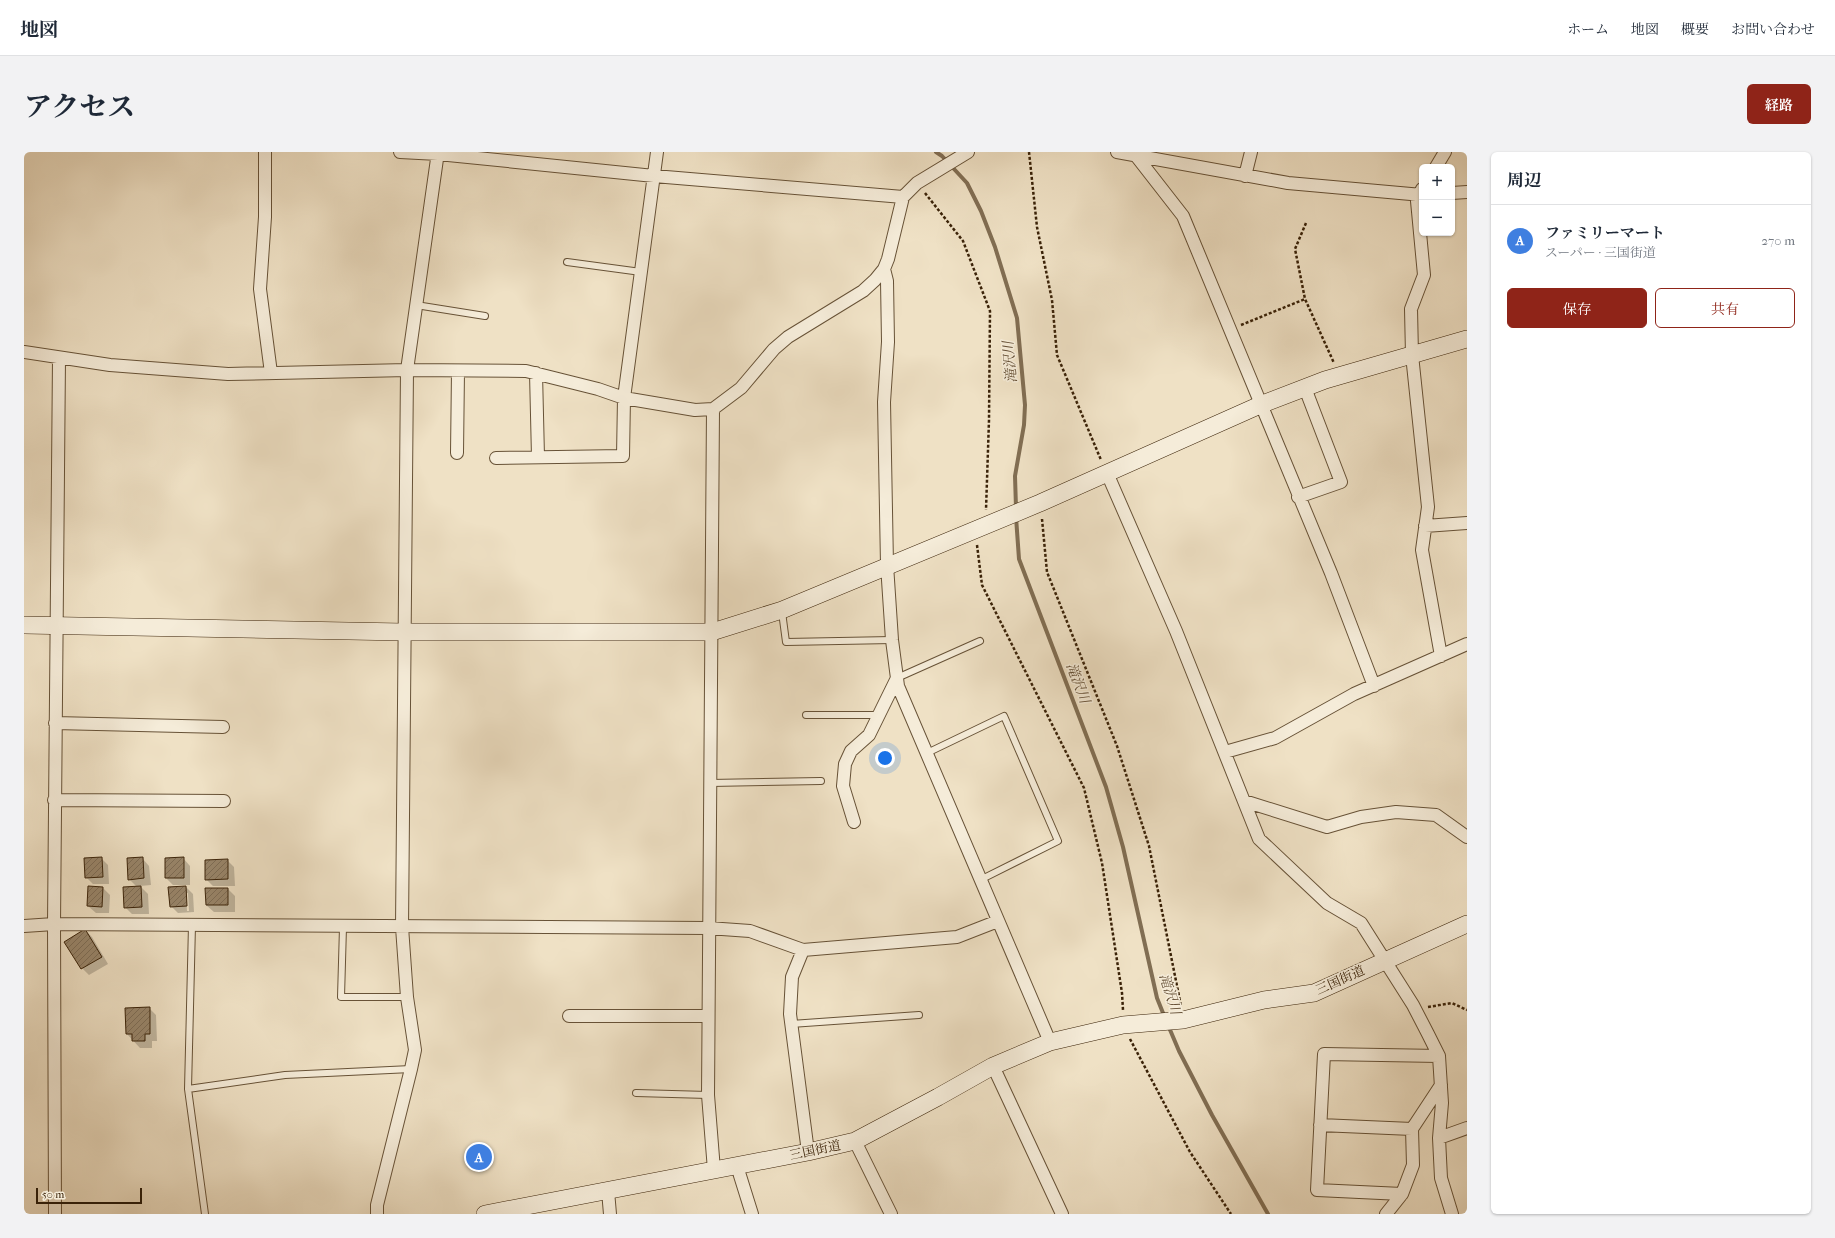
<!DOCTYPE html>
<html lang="ja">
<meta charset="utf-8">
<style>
:root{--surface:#fff;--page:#f2f2f3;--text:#1f2937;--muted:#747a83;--line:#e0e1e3;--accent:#8f2418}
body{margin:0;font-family:"IM FELL French Canon","Noto Serif JP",serif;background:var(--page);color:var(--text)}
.controls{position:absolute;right:12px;top:12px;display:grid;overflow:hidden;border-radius:6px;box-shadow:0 1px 3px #0004}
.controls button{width:36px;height:36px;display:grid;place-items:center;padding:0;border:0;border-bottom:1px solid var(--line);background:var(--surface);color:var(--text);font:20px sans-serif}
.scale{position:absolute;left:12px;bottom:10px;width:106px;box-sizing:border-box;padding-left:4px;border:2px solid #3a2208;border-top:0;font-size:11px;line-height:14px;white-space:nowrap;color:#3a2208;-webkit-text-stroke:3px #f5ecd9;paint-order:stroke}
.you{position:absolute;left:861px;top:606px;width:14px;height:14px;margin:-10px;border:3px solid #fff;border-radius:50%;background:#1a73e8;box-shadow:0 0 0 6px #1a73e833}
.badge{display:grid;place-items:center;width:26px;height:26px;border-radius:50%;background:var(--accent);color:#fff;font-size:13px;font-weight:700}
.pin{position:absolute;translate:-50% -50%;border:2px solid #fff;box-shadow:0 1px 4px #0006}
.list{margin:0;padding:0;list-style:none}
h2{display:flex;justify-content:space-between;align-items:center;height:52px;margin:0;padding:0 16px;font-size:17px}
h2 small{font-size:13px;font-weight:400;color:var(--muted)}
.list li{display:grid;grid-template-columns:26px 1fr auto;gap:12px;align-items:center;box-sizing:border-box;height:72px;padding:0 16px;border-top:1px solid var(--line)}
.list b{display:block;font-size:15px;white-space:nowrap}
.list p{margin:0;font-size:13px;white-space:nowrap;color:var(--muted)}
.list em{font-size:13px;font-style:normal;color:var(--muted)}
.actions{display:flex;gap:8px;padding:12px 16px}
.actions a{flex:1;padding:9px 0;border:1px solid var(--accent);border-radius:6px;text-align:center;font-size:14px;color:var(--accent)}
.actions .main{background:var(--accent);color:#fff}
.map{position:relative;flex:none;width:1443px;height:1062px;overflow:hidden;border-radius:6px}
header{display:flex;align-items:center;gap:24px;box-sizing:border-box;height:56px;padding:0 20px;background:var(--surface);border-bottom:1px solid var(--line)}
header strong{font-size:19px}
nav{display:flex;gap:22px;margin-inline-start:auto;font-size:14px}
.intro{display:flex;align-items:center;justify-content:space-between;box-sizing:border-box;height:96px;padding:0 24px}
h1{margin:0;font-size:28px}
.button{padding:10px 18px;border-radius:6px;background:var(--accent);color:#fff;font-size:14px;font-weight:700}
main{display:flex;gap:24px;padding:0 24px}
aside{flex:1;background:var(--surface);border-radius:6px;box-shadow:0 1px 3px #0004}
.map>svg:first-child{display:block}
.shadow{fill:#0003;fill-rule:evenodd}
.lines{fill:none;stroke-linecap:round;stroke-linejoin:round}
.stream{stroke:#816e53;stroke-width:4}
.building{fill:url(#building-hatch);stroke:#3a2208}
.lane-casing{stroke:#675237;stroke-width:8}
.street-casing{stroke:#675237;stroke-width:14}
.secondary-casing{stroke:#3a2208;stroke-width:18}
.path{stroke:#3a2208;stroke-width:2.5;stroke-dasharray:3 2;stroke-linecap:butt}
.lane{stroke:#f5ecd9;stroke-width:6}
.street{stroke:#f5ecd9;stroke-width:12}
.secondary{stroke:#f5ecd9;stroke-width:17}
.labels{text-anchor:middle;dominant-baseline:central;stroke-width:3;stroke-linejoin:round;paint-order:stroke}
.street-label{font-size:13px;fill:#3a2208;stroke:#f5ecd9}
.water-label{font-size:14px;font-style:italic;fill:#644e34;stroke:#f5ecd9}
</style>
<header>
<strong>地図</strong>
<nav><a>ホーム</a><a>地図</a><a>概要</a><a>お問い合わせ</a></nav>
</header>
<div class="intro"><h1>アクセス</h1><a class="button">経路</a></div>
<main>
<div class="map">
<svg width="1443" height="1062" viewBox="0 0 1443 1062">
<defs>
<pattern id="building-hatch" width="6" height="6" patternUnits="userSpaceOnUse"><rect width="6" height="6" fill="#98856a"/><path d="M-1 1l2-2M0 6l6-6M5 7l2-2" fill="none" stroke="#7d6c55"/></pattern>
</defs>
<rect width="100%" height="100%" fill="#efe1c5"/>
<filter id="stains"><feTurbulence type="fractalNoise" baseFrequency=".005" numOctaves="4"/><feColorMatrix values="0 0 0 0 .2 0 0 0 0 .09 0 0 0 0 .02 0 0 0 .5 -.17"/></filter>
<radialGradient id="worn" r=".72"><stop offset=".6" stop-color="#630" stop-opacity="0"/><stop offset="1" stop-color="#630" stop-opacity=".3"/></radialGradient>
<!-- shadow -->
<path class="shadow" d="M77,706L84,713L85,732H69L62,725Z
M118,706L125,714L127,733L116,734L124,742L125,762H108L101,755L113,735L105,727Z
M159,706L166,714V733H149L142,726Z
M203,708L210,715L211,734H189L182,727Z
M162,735L169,742L170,760L154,761L147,754ZM162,741H164L165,759H163Z
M79,736L86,743L85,761H72L64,754Z
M204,737L211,744V760H190L182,753Z
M61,778L68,785L84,812L65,823L58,816Z
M125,856L132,863L133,889H128V896H116L102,881Z"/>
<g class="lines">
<!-- stream -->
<path class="stream" d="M912,0L918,4L943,31L957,59L971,95L993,166L1001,253L1000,273L991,324L992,356
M992,365L995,407L1082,635L1099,695L1133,846L1141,866
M1144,873L1155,899L1188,963L1244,1062"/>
</g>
<!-- building -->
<path class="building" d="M78,705L79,725L61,726L60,706Z
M119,705L120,726L104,728L103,706Z
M160,705V726H141V706Z
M204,707V727L181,728V708Z
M64,734L79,735L78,755L63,754Z
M117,734L118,755L100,756L99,735Z
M162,734L163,754L146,755L144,735Z
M181,736H204V753H182Z
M61,777L78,805L57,817L40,790Z
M126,855V882H121V889H108V882H102L101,856Z"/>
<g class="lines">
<defs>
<path id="lane" d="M543,110L617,120
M392,153L461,164
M758,460L762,490L868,488
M873,526L956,489
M782,563H856
M903,601L980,564L1034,689L956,728
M686,631L797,629
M168,773L164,937L181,1062
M319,775L317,845H383
M767,872L895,863
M164,937L261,923L387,917
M612,941L684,943"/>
<path id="street" d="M241,0V65L236,137L247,221
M376,0L414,2L630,24L879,45
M1093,0L1264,31L1398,43
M1114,0L1113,5L1159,64L1307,421L1350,534
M1412,15L1421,0
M1221,24L1227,0
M1398,37L1393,49L1400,123L1387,157L1388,203L1404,355L1398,398L1417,504
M1428,41L1443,40
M860,117L863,129L864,190L860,250L863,413L868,488L874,534L1026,890
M0,200L86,213L204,222L383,218L502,219L574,237L600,246L671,258L689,257L717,236L750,197L764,185L839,139L851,128L860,117L864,107L879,45L893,31L944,0
M512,221L514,305
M689,257L684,943L690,1018
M433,301L434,219
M472,306L599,304L600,246L633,0
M1083,321L1152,479L1235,687L1303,751L1337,771L1389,853L1404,882L1415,904L1418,951L1415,986L1417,1026L1428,1062
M1274,345L1317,330L1281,236
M1401,374L1443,371
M31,571L199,575
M1201,600L1251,586L1330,542L1443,492
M30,648L200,649
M1220,649L1303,675L1337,665L1372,660L1412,663L1443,685
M830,670L819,634L821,612L827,599L845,583L873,526
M0,774L30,772L684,776L726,779L779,798L933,785L974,769
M779,798L768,825L766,862L784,1000
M545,864H684
M969,914L1038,1062
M1296,973L1388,977
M1415,986L1443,976
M831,989L867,1062
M713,1014L728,1062
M584,1039L586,1062
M1378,1042L1389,1013L1388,977L1417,933
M31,1062L30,772L35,206
M353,1062V1053L387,917L391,898L383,845L378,775L383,218L414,0
M1362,1062L1378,1042L1293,1038L1300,902L1415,904"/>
<path id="secondary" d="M0,473L379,480H688L758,458L1016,351L1236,253L1301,228L1443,187
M461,1062L784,1000L831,989L914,945L969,914L1026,890L1099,873L1159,868L1240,848L1290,841L1443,772"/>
</defs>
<!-- lane casing -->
<use href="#lane" class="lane-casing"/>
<!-- street casing -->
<use href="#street" class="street-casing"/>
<!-- secondary casing -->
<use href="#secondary" class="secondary-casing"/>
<!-- path -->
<path class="path" d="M1005,0L1013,75L1028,148L1033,203L1077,308
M901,41L939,89L966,159L965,268L962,358
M1282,71L1271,97L1281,147L1310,211
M1217,173L1281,147
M1018,367L1023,420L1093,594L1125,694L1157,854
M953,393L958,433L1060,636L1078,711L1098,841L1099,858
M1404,855L1428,851L1443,858
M1106,887L1166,1000L1207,1062"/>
<!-- lane -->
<use href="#lane" class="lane"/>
<!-- street -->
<use href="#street" class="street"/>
<!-- secondary -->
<use href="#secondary" class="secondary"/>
</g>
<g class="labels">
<!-- street labels -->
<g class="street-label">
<text transform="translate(1316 828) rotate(-24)">三国街道</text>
<text transform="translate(791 998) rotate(-12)">三国街道</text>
</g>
<!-- water labels -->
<g class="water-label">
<text transform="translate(986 210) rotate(-95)">滝沢川</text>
<text transform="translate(1054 531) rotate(69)">滝沢川</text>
<text transform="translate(1146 842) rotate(73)">滝沢川</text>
</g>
</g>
<rect width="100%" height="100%" filter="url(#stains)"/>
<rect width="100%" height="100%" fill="url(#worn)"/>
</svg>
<div class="controls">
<button>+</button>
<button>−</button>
</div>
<div class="scale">50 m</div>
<div class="you"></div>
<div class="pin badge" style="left:455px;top:1005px;background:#3f7fe0">A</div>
</div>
<aside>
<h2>周辺<small></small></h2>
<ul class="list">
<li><span class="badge" style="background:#3f7fe0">A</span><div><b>ファミリーマート</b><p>スーパー · 三国街道</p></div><em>270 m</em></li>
</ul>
<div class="actions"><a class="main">保存</a><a>共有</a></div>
</aside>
</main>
